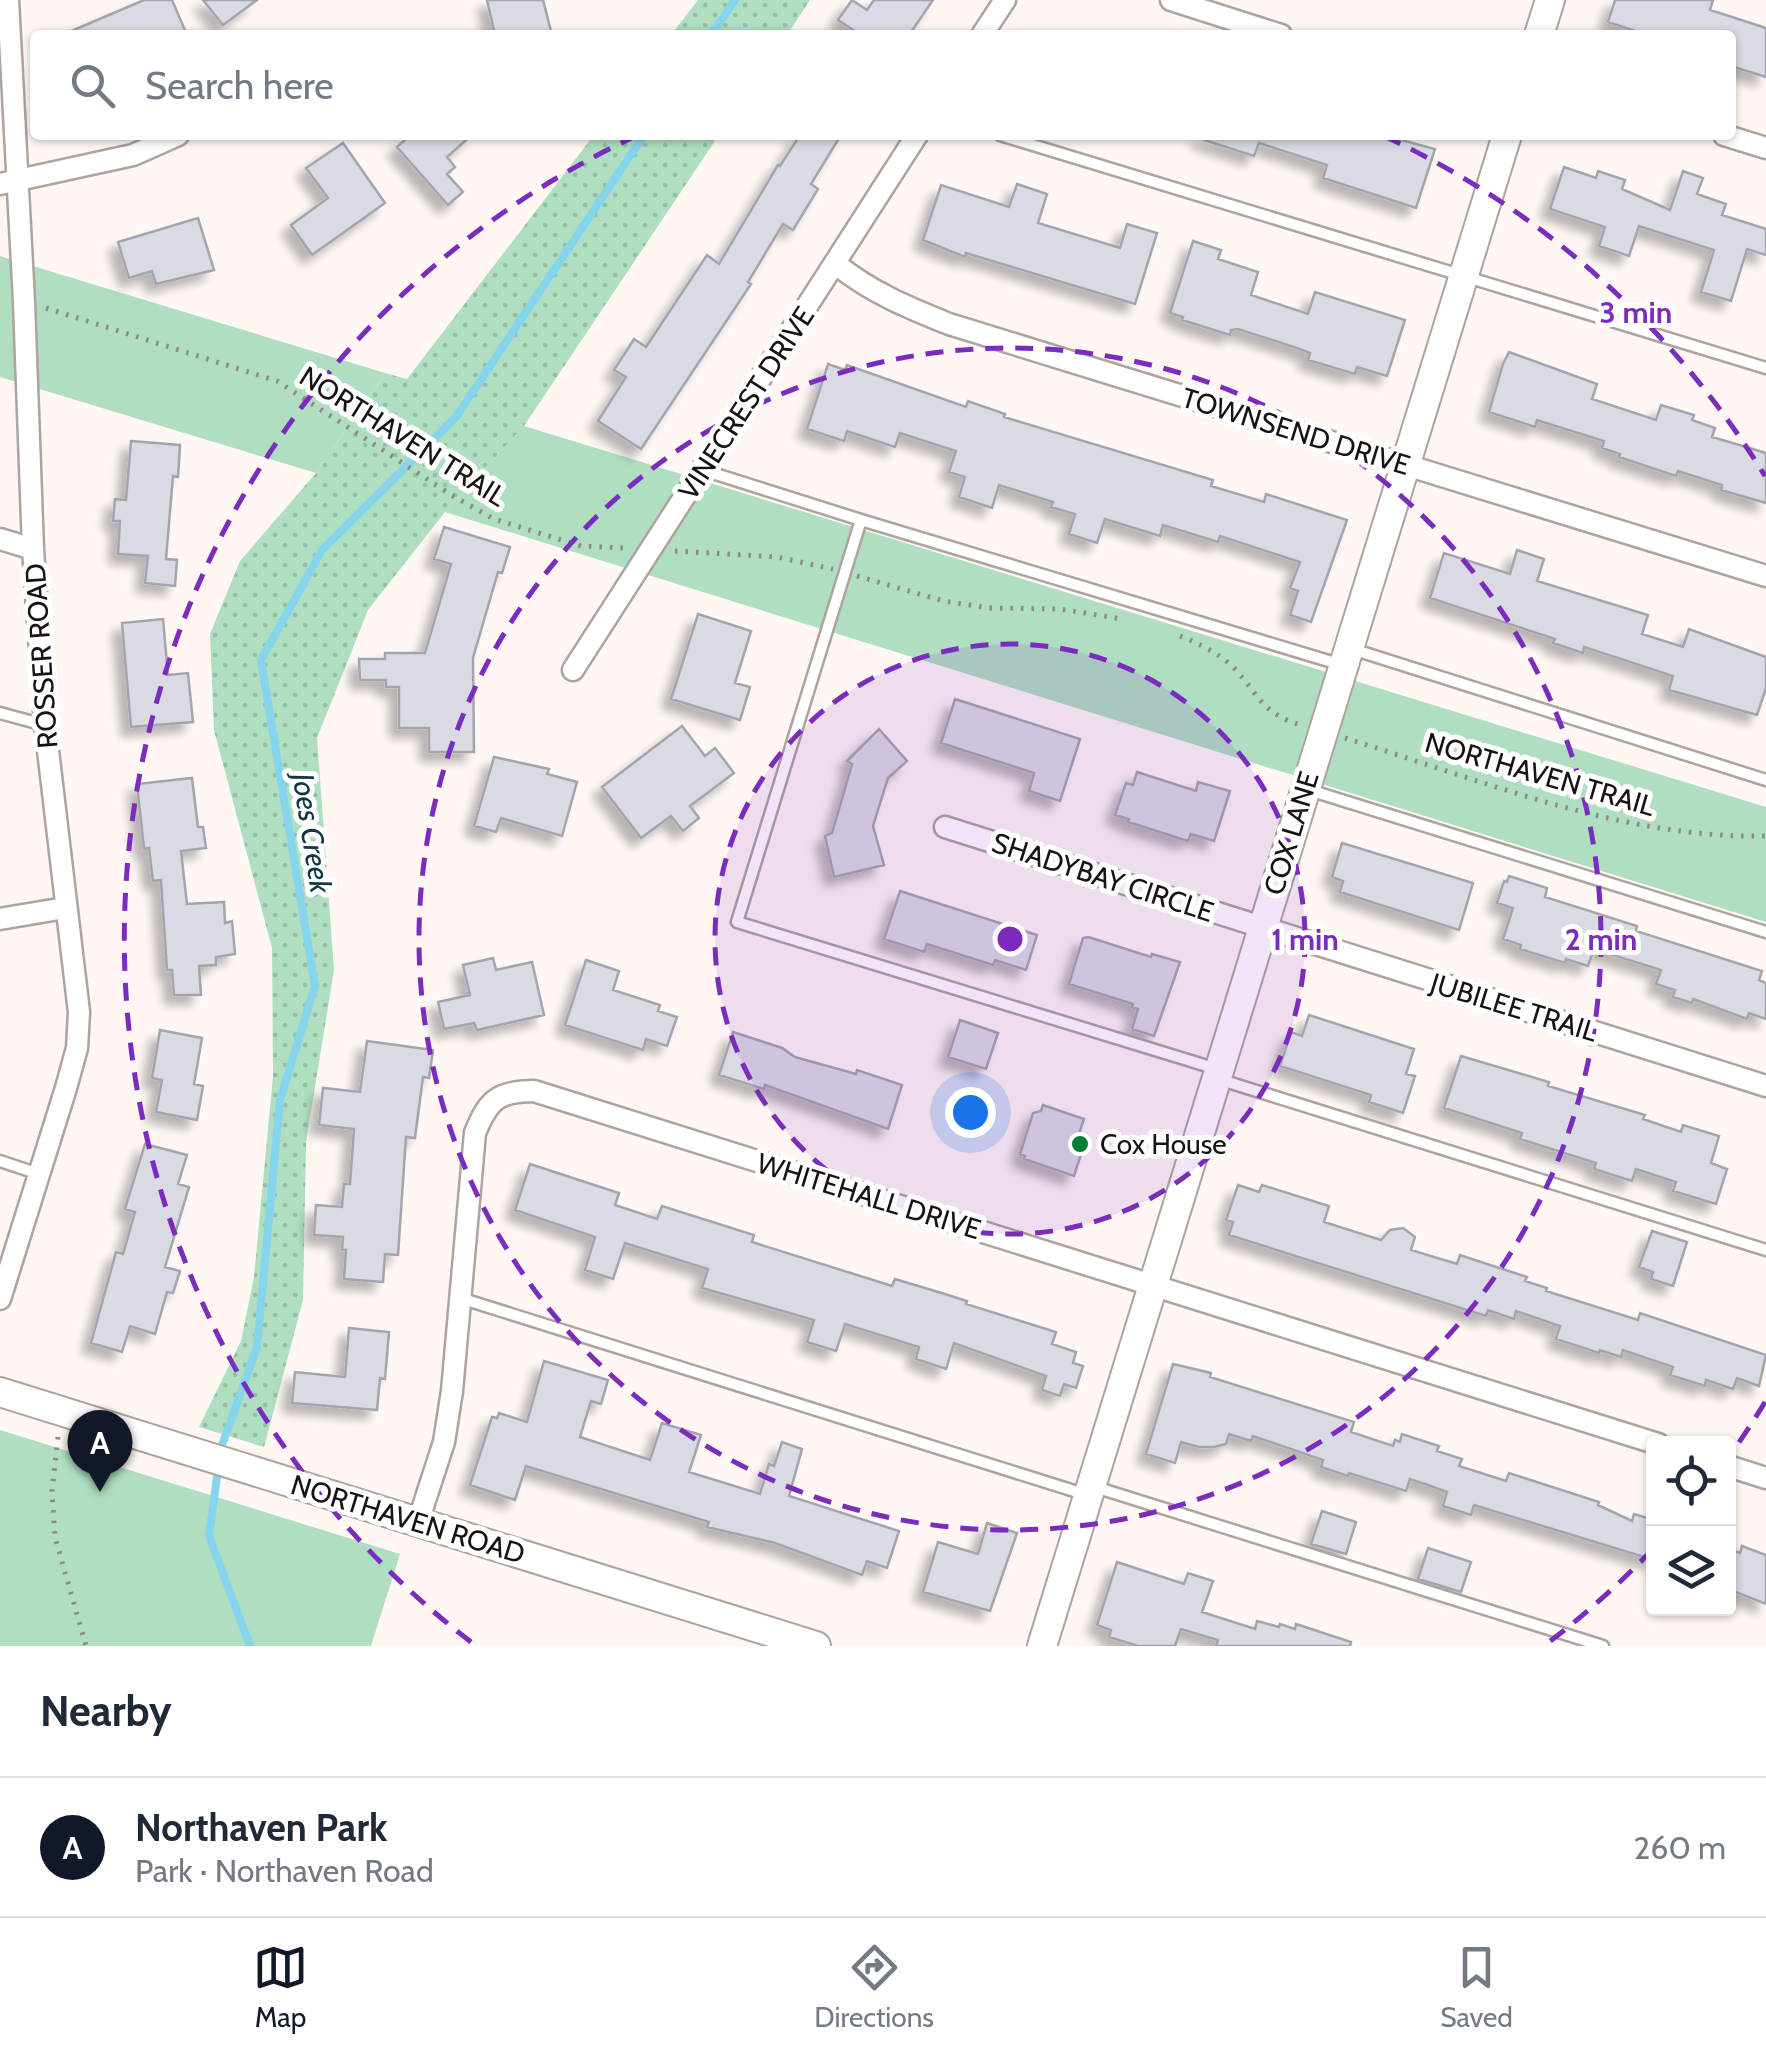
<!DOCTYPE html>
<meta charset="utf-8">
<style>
:root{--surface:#fff;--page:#f6f6f7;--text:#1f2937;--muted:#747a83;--line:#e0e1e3;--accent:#111827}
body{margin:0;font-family:Cabin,sans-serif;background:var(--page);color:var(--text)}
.controls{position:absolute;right:30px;bottom:30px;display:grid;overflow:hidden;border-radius:10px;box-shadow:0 2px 8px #0004}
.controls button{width:90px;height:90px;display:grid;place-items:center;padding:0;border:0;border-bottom:2px solid var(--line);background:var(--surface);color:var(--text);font:50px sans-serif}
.you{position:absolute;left:970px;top:1112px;width:35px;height:35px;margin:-25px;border:8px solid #fff;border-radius:50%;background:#1a73e8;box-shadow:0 0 0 15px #1a73e833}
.badge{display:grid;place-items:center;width:65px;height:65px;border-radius:50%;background:var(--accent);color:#fff;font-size:32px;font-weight:700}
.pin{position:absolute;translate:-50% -82px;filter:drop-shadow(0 2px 5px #0008)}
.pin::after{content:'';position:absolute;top:52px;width:35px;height:30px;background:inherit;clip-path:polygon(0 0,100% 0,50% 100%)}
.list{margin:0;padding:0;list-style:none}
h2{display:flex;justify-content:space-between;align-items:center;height:130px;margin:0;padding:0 40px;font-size:42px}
h2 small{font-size:32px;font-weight:400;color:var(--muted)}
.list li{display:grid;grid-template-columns:65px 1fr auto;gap:30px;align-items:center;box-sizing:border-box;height:140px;padding:0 40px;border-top:2px solid var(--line)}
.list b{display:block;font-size:38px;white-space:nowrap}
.list p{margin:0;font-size:32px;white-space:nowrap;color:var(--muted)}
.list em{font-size:32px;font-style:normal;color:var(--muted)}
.icon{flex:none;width:55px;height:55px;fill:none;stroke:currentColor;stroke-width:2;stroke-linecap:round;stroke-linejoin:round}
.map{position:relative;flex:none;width:1766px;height:1646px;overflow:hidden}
.search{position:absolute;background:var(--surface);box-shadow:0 2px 8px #0004;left:30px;right:30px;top:30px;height:110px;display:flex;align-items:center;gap:25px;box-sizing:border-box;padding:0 35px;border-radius:10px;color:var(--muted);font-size:38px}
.sheet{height:270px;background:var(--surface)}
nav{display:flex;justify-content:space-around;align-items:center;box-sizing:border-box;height:140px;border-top:2px solid var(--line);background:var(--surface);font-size:28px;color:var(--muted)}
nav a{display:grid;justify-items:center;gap:5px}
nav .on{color:var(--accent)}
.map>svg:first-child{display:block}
.grass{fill:url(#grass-dots)}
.park{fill:#afdfc0}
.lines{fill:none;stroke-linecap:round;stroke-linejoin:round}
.stream{stroke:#85d5ed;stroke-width:8}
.building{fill:#dadae4;stroke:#a4a4ae;stroke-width:2.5;filter:url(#shadow)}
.service-casing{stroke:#aea39e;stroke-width:15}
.minor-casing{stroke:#aea39e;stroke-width:25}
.tertiary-casing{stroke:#aea39e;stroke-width:32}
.path{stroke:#8e8986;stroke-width:5;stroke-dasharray:2.5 8;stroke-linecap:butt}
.service{stroke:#fff;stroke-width:10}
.minor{stroke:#fff;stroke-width:20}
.tertiary{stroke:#fff;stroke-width:28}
.ring{fill:none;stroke:#7b2cbf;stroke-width:5;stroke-dasharray:18 12}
.poi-dot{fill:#007d35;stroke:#fff;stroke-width:4}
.labels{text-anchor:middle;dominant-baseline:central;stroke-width:10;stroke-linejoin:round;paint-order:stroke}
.street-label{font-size:28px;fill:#161311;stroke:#fff}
.poi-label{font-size:28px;fill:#161311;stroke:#fff;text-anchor:start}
.water-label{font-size:30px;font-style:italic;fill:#103640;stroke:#fff}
.centre{fill:#7b2cbf;stroke:#fff;stroke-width:5}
.ring-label{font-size:30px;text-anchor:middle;font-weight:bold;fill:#7b2cbf;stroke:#fff;stroke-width:10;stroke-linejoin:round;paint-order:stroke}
</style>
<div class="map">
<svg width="1766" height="1646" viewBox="0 0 1766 1646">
<defs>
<pattern id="grass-dots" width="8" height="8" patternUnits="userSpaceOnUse" patternTransform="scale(2.5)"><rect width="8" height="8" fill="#afdfc0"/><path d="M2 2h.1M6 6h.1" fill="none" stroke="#96bea4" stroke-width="1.8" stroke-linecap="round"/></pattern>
<filter id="shadow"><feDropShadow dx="-9" dy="9" stdDeviation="5" flood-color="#0004"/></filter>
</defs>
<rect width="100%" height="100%" fill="#fef7f4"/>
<!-- grass -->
<path class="grass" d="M698,0H810L787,35H671Z
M594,135H719L524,426L445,512L368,610L317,738L334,970L306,1142L303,1300L264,1447L199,1427L241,1341L254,1277L273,1076L272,948L214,730L210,634L240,561L316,473L385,373L407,379Z"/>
<!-- park -->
<path class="park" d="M0,256L385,373L316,473L0,377Z
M524,426L1766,807V922L445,512Z
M0,1430L400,1554L371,1646H0Z"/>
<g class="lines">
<!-- stream -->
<path class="stream" d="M711,35L735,0
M250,1646L209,1536L221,1448L257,1347L280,1100L315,986L261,660L322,550L456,417L644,135"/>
</g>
<!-- building -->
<path class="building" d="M144,0H172L187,35H62Z
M203,0H257L223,25Z
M487,0H543L552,35H495Z
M852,0L867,10L874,0H933L909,35H861L838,20Z
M1615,0H1713L1710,10L1766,28V77L1731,66V35H1647L1608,22Z
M410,135H472L447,157L455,167L447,174L463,192L448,205L397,147Z
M800,135H841L811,184L818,189L793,230L783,224L748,282L751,284L641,449L598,421L626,377L614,370L634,339L646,347L707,255L719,264L778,165L780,166Z
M1202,135H1383L1435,149L1416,208L1323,178L1327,165L1259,143L1254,156L1201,139Z
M343,143L385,203L312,255L291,225L328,198L306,168Z
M1564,167L1596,178L1598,171L1625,180L1622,189L1670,210L1683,171L1703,178L1697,194L1726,204L1722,215L1766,229V255L1747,249L1731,301L1701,292L1714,250L1639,226L1629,256L1599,246L1605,227L1550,209Z
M1017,184L1047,194L1038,223L1120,248L1127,224L1157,233L1135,304L966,253L965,257L923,240L941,185L1009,207Z
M198,218L214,270L156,284L152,271L129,278L118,242Z
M1193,241L1221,250L1218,259L1258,272L1251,295L1308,314L1315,292L1405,320L1387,376L1357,367L1355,374L1308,360L1310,353L1297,348L1238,329L1231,330L1230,335L1182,320L1183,317L1170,313Z
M1509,352L1597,384L1592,399L1656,420L1661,405L1694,415L1692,420L1715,428L1712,437L1766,453V503L1721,490L1722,485L1678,471L1676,476L1619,457L1620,454L1602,448L1604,441L1537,420L1535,427L1489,412L1503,364Z
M828,364L845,370L847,365L966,407L968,401L1005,414L1004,417L1213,480L1211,486L1264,502L1266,494L1347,520L1311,622L1290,615L1298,591L1290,588L1300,562L1220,536L1218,542L1163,525L1160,536L1105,519L1097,543L1069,534L1075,514L1051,507L1053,502L999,485L992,508L959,497L965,477L949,472L956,451L900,433L895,447L847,431L844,441L807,429Z
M131,441L180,445L178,477L173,476L166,559L177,560L175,586L145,583L148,556L118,554L120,521H113L115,499L126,500Z
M444,527L510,547L502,573L498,572L473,658L474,752H429V728H399V687H386V680H360L359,659H385V653H425L451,564L434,559Z
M1517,550L1544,559L1537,581L1648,615L1642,634L1683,647L1689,629L1766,657V688L1757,715L1669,690L1673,676L1584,647L1583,653L1553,643L1555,639L1430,598L1444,553L1510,574Z
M698,614L751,631L735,683L750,687L740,720L671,699Z
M163,619L168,675L188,673L193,722L131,727L122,623Z
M955,699L1080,739L1060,801L1029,791L1034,773L941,743Z
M682,726L705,756L715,748L734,773L690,806L699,818L683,831L671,816L641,838L602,787Z
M879,729L907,761L888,778L873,826L884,865L834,877L825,836L832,833L852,764L847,761Z
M494,757L549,769L547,774L577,782L562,836L501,818L496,832L474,826Z
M1137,772L1196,791L1198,782L1230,791L1214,841L1191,834L1188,841L1128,822L1129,819L1115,815L1126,783L1133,785Z
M192,778L198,827H203L206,848L181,851L187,904L224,902L225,923L232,921L235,954L216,957V965L199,966L201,995H174L172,970H167L161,880L153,881L149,848L144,849L137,784Z
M1342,843L1473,883L1459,930L1340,892L1343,881L1332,877Z
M1509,876L1547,888L1545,897L1637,926L1636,931L1762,971L1759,980L1766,983V1019L1749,1013L1747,1019L1693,999L1692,1003L1673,997L1675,990L1656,984L1661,970L1594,949L1588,966L1566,959L1565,963L1520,949L1521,945L1503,939L1513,908L1497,903L1504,881L1507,882Z
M900,891L1037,935L1026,970L995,960L993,965L927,944L924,952L884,939Z
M1088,937L1151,957L1152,954L1180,962L1154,1036L1132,1029L1138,1009L1132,1007L1133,1004L1069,984L1083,938Z
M493,958L496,970L532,962L544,1015L477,1030L474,1023L444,1029L438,1002L470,995L463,965Z
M586,960L619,971L613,990L660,1005L658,1011L677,1017L667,1046L646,1039L643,1050L565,1025Z
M1309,1015L1414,1049L1406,1074L1415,1076L1403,1113L1369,1102L1371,1095L1280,1066L1291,1032L1302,1036Z
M960,1020L998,1033L986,1069L948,1057Z
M160,1030L202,1038L194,1084L203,1086L197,1120L156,1112L162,1080L152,1078Z
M733,1032L782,1048L795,1057L856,1074L857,1070L902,1085L888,1129L765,1085L764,1089L719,1075Z
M367,1041L433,1050L429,1078L423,1077L415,1138L406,1137L398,1255L385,1254L383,1282L344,1279L346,1250H342L343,1237L314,1235L316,1205L342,1207L344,1184H350L354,1129L319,1125L323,1088L360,1092Z
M1461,1056L1549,1082L1548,1086L1645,1115L1643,1119L1681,1132L1683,1125L1719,1136L1711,1163L1727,1169L1716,1204L1673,1191L1676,1182L1636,1169L1632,1181L1594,1169L1596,1163L1520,1139L1522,1133L1444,1108Z
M1043,1105L1084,1119L1076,1143L1084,1145L1074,1176L1024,1159L1025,1156L1020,1154L1033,1113L1041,1111Z
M145,1144L187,1155L178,1184L189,1187L165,1267L180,1271L173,1293L167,1292L155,1334L130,1326L122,1352L91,1343L116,1252L123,1254L135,1212L125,1209Z
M530,1164L619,1193L615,1205L657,1219L662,1206L754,1235L752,1242L892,1286L895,1279L945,1294L967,1301L966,1304L1056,1332L1052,1344L1076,1352L1073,1363L1083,1366L1076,1388L1064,1384L1060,1396L1042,1390L1046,1376L954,1343L946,1369L916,1359L919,1347L845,1324L836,1351L807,1342L814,1320L702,1288L708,1269L625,1243L613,1279L585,1270L595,1237L515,1210Z
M1238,1185L1259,1192L1262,1185L1329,1206L1324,1222L1381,1240L1390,1230L1403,1228L1415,1237L1411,1250L1457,1264L1460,1255L1527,1277L1525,1281L1547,1288L1546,1291L1638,1320L1640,1313L1766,1355L1759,1386L1737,1378L1733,1389L1706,1380L1705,1386L1670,1375L1673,1367L1623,1350L1621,1357L1600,1350L1599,1353L1556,1339L1560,1326L1516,1311L1514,1319L1488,1310L1486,1316L1229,1235L1233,1222L1226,1220Z
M1652,1231L1687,1242L1673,1286L1651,1279L1653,1272L1639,1267Z
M349,1328L389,1332L385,1379L380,1378L377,1410L292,1403L295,1372L345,1377Z
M544,1361L608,1380L601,1404L591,1401L580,1437L650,1460L662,1423L701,1435L689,1472L760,1494L769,1464L774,1466L782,1442L802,1449L789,1496L899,1531L887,1568L867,1561L862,1575L775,1543L707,1527L709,1522L526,1466L515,1500L470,1485L492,1417L497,1418L499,1413L527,1422Z
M1173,1364L1211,1373L1210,1377L1354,1422L1351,1432L1393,1446L1395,1440L1400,1442L1402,1434L1439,1446L1437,1451L1462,1459L1459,1466L1506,1481L1509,1473L1599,1502L1598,1505L1632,1521L1634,1514L1654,1520V1560L1474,1505L1471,1515L1443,1506L1447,1492L1428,1485L1410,1479L1406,1491L1349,1473L1348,1476L1321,1467L1323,1460L1253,1436L1251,1441L1229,1434L1226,1444L1214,1447H1199L1181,1442L1175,1463L1146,1454Z
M1322,1511L1356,1522L1346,1554L1311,1544Z
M987,1523L1017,1533L990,1611L923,1592L938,1542L978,1554Z
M1742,1546L1766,1555V1604L1728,1589V1549L1740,1553Z
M1428,1548L1471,1562L1461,1592L1418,1579Z
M1117,1562L1184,1584L1188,1573L1213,1581L1202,1612L1255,1629L1257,1621L1279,1627L1280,1624L1295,1629L1296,1624L1351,1642L1350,1646H1216L1218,1640L1181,1629L1175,1646H1138L1109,1637L1111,1630L1097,1625Z"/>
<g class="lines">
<defs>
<path id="service" d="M1000,135L1766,368
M703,470L861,520L737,922L1217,1069
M861,520L1342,665
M1349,648L1766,780
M0,713L44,725
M1309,790L1766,932
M1218,1079L1766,1250
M0,1161L39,1174
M460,1298L1087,1495
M1095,1487L1603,1646"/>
<path id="minor" d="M1171,0L1281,35
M982,35L1005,0
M1724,135L1766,148
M0,184L133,155L178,135
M836,264C870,292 909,308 949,324L1766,576
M0,539L33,549
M573,670L917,135
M945,827L1766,1086
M0,919L65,908
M0,1299L66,1088L77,1048L79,1012L45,725L33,549L24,302L8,0
M1728,1466L1766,1478
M418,1522L444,1442L452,1391L475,1133C488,1101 497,1091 534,1091L1658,1444"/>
<path id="tertiary" d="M1539,35L1550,0
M0,1392L816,1646
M1042,1646L1507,135"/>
</defs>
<!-- service casing -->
<use href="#service" class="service-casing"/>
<!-- minor casing -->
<use href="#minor" class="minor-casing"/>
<!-- tertiary casing -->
<use href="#tertiary" class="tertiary-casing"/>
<!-- path -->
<path class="path" d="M46,308L277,381L453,496L494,519L581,546L624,548
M675,551L777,557L833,569
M857,576L944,601L989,608L1060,609L1122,619
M1180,636C1200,644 1219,653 1235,669C1260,696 1261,713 1301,725
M1345,738C1481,780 1622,839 1766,836
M58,1437L52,1491L55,1537L86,1646"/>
<!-- service -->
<use href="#service" class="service"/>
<!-- minor -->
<use href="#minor" class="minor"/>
<!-- tertiary -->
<use href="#tertiary" class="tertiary"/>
</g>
<!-- distance rings -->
<circle cx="1010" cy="939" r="295" fill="#7b2cbf" fill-opacity=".12"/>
<g class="ring">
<circle cx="1010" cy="939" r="295"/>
<circle cx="1010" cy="939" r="591"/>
<path d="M1765 1402A886 886 0 0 1 1731 1454M1653 1549A886 886 0 0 1 1549 1642M471 1642A886 886 0 0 1 636 136M1384 136A886 886 0 0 1 1765 476"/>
</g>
<!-- markers -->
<circle class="poi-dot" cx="1080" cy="1144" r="10"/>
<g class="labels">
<!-- street labels -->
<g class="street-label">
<text transform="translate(746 403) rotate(-57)">VINECREST DRIVE</text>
<text transform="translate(1296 431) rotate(17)">TOWNSEND DRIVE</text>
<text transform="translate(403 436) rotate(32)">NORTHAVEN TRAIL</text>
<text transform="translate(41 656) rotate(-94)">ROSSER ROAD</text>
<text transform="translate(1540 774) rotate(16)">NORTHAVEN TRAIL</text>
<text transform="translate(1291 833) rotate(-73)">COX LANE</text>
<text transform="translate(1103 877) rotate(18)">SHADYBAY CIRCLE</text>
<text transform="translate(1514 1007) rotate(17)">JUBILEE TRAIL</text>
<text transform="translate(869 1196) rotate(17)">WHITEHALL DRIVE</text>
<text transform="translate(408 1519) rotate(17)">NORTHAVEN ROAD</text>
</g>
<!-- poi labels -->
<g class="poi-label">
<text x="1100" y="1144">Cox House</text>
</g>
<!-- water labels -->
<g class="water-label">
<text transform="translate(312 833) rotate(81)">Joes Creek</text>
</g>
</g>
<circle cx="1010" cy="939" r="15" class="centre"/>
<g class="ring-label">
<text x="1636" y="323">3 min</text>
<text x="1305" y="950">1 min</text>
<text x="1601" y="950">2 min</text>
</g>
</svg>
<div class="controls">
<button><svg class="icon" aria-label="locate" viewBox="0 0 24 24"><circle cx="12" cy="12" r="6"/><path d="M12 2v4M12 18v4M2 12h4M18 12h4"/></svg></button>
<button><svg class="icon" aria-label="layers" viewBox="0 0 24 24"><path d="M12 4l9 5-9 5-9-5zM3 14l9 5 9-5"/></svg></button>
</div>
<div class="you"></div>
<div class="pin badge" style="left:100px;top:1492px">A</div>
<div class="search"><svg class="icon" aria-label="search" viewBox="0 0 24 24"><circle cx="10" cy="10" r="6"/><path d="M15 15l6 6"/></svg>Search here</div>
</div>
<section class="sheet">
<h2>Nearby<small></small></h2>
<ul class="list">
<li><span class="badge">A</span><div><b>Northaven Park</b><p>Park · Northaven Road</p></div><em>260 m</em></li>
</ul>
</section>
<nav>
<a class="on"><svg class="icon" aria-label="map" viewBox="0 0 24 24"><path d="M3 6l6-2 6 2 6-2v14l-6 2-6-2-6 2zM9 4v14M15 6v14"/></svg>Map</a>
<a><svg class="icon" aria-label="directions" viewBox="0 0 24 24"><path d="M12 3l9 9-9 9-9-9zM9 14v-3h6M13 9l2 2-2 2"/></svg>Directions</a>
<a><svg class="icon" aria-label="saved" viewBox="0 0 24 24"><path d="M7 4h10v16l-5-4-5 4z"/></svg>Saved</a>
</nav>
